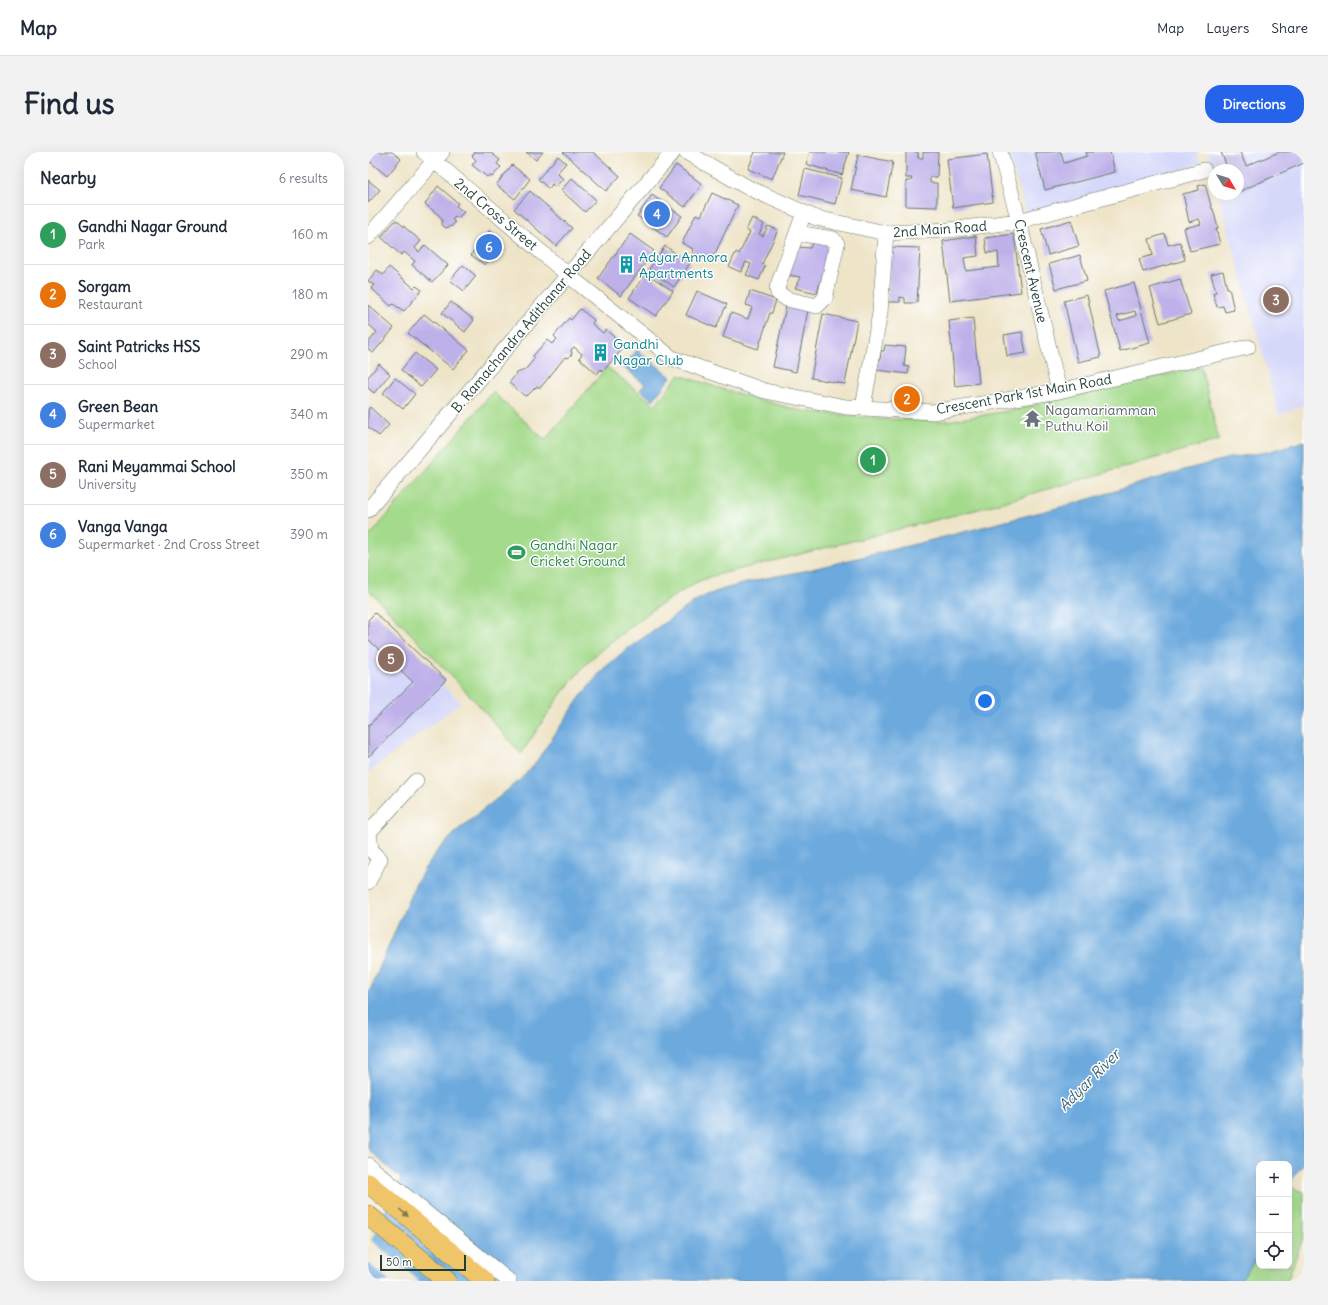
<!DOCTYPE html>
<meta charset="utf-8">
<style>
:root{--surface:#fff;--page:#f2f2f3;--text:#1f2937;--muted:#747a83;--line:#e0e1e3;--accent:#2563eb}
body{margin:0;font-family:Delius,sans-serif;background:var(--page);color:var(--text)}
.controls{position:absolute;right:12px;bottom:12px;display:grid;overflow:hidden;border-radius:8px;box-shadow:0 4px 16px #0002}
.controls button{width:36px;height:36px;display:grid;place-items:center;padding:0;border:0;border-bottom:1px solid var(--line);background:var(--surface);color:var(--text);font:20px sans-serif}
.compass{position:absolute;left:840px;top:12px;width:36px;height:36px;border-radius:50%;background:var(--surface);box-shadow:0 4px 16px #0002;rotate:128deg}
.scale{position:absolute;left:12px;bottom:10px;width:86px;box-sizing:border-box;padding-left:4px;border:2px solid #1f3d34;border-top:0;font-size:11px;line-height:14px;white-space:nowrap;color:#1f3d34;-webkit-text-stroke:3px #fff;paint-order:stroke}
.you{position:absolute;left:617px;top:549px;width:14px;height:14px;margin:-10px;border:3px solid #fff;border-radius:50%;background:#1a73e8;box-shadow:0 0 0 6px #1a73e833}
.badge{display:grid;place-items:center;width:26px;height:26px;border-radius:50%;background:var(--accent);color:#fff;font-size:13px;font-weight:700}
.pin{position:absolute;translate:-50% -50%;border:2px solid #fff;box-shadow:0 1px 4px #0006}
.list{margin:0;padding:0;list-style:none}
h2{display:flex;justify-content:space-between;align-items:center;height:52px;margin:0;padding:0 16px;font-size:17px}
h2 small{font-size:13px;font-weight:400;color:var(--muted)}
.list li{display:grid;grid-template-columns:26px 1fr auto;gap:12px;align-items:center;box-sizing:border-box;height:60px;padding:0 16px;border-top:1px solid var(--line)}
.list b{display:block;font-size:15px;white-space:nowrap}
.list p{margin:0;font-size:13px;white-space:nowrap;color:var(--muted)}
.list em{font-size:13px;font-style:normal;color:var(--muted)}
.icon{flex:none;width:22px;height:22px;fill:none;stroke:currentColor;stroke-width:2;stroke-linecap:round;stroke-linejoin:round}
.map{position:relative;flex:none;width:936px;height:1129px;overflow:hidden;border-radius:16px}
header{display:flex;align-items:center;gap:24px;box-sizing:border-box;height:56px;padding:0 20px;background:var(--surface);border-bottom:1px solid var(--line)}
header strong{font-size:19px}
nav{display:flex;gap:22px;margin-inline-start:auto;font-size:14px}
.intro{display:flex;align-items:center;justify-content:space-between;box-sizing:border-box;height:96px;padding:0 24px}
h1{margin:0;font-size:28px}
.button{padding:10px 18px;border-radius:16px;background:var(--accent);color:#fff;font-size:14px;font-weight:700}
main{display:flex;gap:24px;padding:0 24px}
aside{flex:1;background:var(--surface);border-radius:16px;box-shadow:0 4px 16px #0002}
.map>svg:first-child{display:block}
.built{fill:#d5d8f9}
.green{fill:#a4da8b;stroke:#628c60}
.water{fill:#6ca9dd;stroke:#467388}
.pier{fill:#eee4c8}
.building{fill:#beb1e9;fill-rule:evenodd}
.lines{fill:none;stroke-linecap:round;stroke-linejoin:round}
.minor-casing{stroke:#677768;stroke-width:16}
.major-casing{stroke:#677768;stroke-width:20}
.minor{stroke:#fff;stroke-width:15}
.major{stroke:#eec569;stroke-width:19}
.oneway{fill:#7c7a4c}
.labels{text-anchor:middle;dominant-baseline:central;stroke-width:3;stroke-linejoin:round;paint-order:stroke}
.street-label{font-size:14px;fill:#1f3d34;stroke:#fff}
.culture-label{font-size:14px;fill:#0d838f;stroke:#fff;text-anchor:start}
.worship-label{font-size:14px;fill:#5b616d;stroke:#fff;text-anchor:start}
.leisure-label{font-size:14px;fill:#27864d;stroke:#fff;text-anchor:start}
.water-label{font-size:15px;font-style:italic;fill:#3a636f;stroke:#fff}
</style>
<header>
<strong>Map</strong>
<nav><a>Map</a><a>Layers</a><a>Share</a></nav>
</header>
<div class="intro"><h1>Find us</h1><a class="button">Directions</a></div>
<main>
<aside>
<h2>Nearby<small>6 results</small></h2>
<ul class="list">
<li><span class="badge" style="background:#2e9e5b">1</span><div><b>Gandhi Nagar Ground</b><p>Park</p></div><em>160 m</em></li>
<li><span class="badge" style="background:#e8710a">2</span><div><b>Sorgam</b><p>Restaurant</p></div><em>180 m</em></li>
<li><span class="badge" style="background:#8d6e63">3</span><div><b>Saint Patricks HSS</b><p>School</p></div><em>290 m</em></li>
<li><span class="badge" style="background:#3f7fe0">4</span><div><b>Green Bean</b><p>Supermarket</p></div><em>340 m</em></li>
<li><span class="badge" style="background:#8d6e63">5</span><div><b>Rani Meyammai School</b><p>University</p></div><em>350 m</em></li>
<li><span class="badge" style="background:#3f7fe0">6</span><div><b>Vanga Vanga</b><p>Supermarket · 2nd Cross Street</p></div><em>390 m</em></li>
</ul>
</aside>
<div class="map">
<svg width="936" height="1129" viewBox="0 0 936 1129">
<rect width="100%" height="100%" fill="#fff"/>
<filter id="ink" filterUnits="userSpaceOnUse"><feTurbulence type="fractalNoise" baseFrequency=".025" numOctaves="2"/><feDisplacementMap in="SourceGraphic" scale="8" xChannelSelector="R" yChannelSelector="G"/><feConvolveMatrix kernelMatrix="1 2 1 2 8 2 1 2 1" color-interpolation-filters="sRGB"/></filter>
<filter id="wash" filterUnits="userSpaceOnUse"><feTurbulence type="fractalNoise" baseFrequency=".012" numOctaves="4" result="noise"/><feDisplacementMap in="SourceGraphic" scale="16" xChannelSelector="R" yChannelSelector="G"/><feGaussianBlur stdDeviation="0.9" result="paint"/><feColorMatrix in="noise" values="0 0 0 0 0 0 0 0 0 0 0 0 0 0 0 0 0 1.4 0 .05"/><feComposite in="paint" operator="in"/></filter>
<g filter="url(#wash)">
<rect width="100%" height="100%" fill="#eee4c8"/>
<!-- built -->
<path class="built" d="M641,0H828L833,12L658,62Z
M840,0H936V253L911,263L851,42H870V18H846V23Z
M0,464L93,550L0,621Z"/>
<!-- green -->
<path class="green" d="M239,215L287,253L311,223L370,242L434,259L516,267L578,269L640,259L833,215L851,288L607,358L381,415L344,424L327,431L284,458L234,497L216,514L193,542L153,602L109,551L0,437V386L125,240L177,288Z
M921,1035L936,1040V1083L919,1129H872L885,1112L891,1100V1114H921Z"/>
<!-- water -->
<path class="water" d="M269,198L303,225L285,248L272,238L277,232L255,215Z
M936,289V1012L929,1020L921,1032V1012H891V1100L885,1112L872,1129H0V1096L33,1027L0,997V843L45,737L57,716L70,698L91,677L151,629L166,613L211,547L234,518L259,497L329,448L339,443L356,437L393,427L436,419L568,387L708,351L816,318L861,306L899,300Z"/>
<!-- pier -->
<path class="pier" d="M2,1087L51,1129H22L0,1111V1092Z"/>
<g id="blocks">
<!-- building -->
<path class="building" d="M0,0H24L33,7L19,24L0,8Z
M107,0H122L132,8L129,12L133,15L124,25L121,23L119,25L104,13L108,8L104,4Z
M158,0H175L168,8Z
M195,0H225L252,24L238,39Z
M387,0H415L404,27L380,17Z
M442,0H481L474,23L438,12Z
M538,0H550V6H555V0H570L569,25H562V31H569V55L538,54V29H543L544,26H538Z
M667,0H693L696,11L719,4L718,0H742L747,20L677,38Z
M853,0H872L878,14L911,0H936V11L870,40V18H860Z
M619,2L625,50L585,56L579,7Z
M490,3L525,10L518,45L483,38Z
M190,4L198,11L189,21L195,27L187,35L184,32L181,37L170,27Z
M144,13L162,27L147,47L128,33Z
M308,13L334,32L317,55L291,36Z
M437,17L474,26L467,52L431,43Z
M204,26L228,48L217,60L193,38Z
M0,28L12,38L0,51Z
M837,32L844,57H845L850,76L848,77L852,92L822,99L816,76L833,72L831,67L821,70L815,42L831,38L830,34Z
M70,34L90,51L88,54L96,60L90,66L88,64L84,68L87,70L84,74L78,76L74,73V68L71,63L57,52Z
M162,39L204,76L188,94L146,57Z
M344,41L370,53L343,110L324,101L325,97L314,91L328,62L333,64Z
M284,43L314,64L299,85L269,64Z
M384,66L396,72L391,82L395,84L400,74L410,78L394,112L397,114L391,128L378,123L383,112L378,110L373,120L361,115L368,100L371,102L382,80L378,78Z
M28,68L53,89L47,96L51,100L57,93L80,113L64,130L44,113L47,109L36,100L33,103L13,85Z
M703,68L711,94L680,103L673,77Z
M121,79L134,89L117,113L103,103Z
M262,82L286,99L253,144L230,126Z
M646,82L653,140L582,149L575,89L608,84L610,104L596,106L598,119L631,115L630,100L619,101L617,86Z
M797,82L800,93L812,90L817,108L775,120L771,107L785,103L781,87Z
M446,88L464,93L449,141L427,136L432,125L419,123L429,95L442,96Z
M297,94L322,111L306,135L281,117Z
M522,95L552,96L549,151H537V146L532,145V150H520Z
M712,103L719,129L688,137L681,112Z
M95,113L108,124L96,139L82,128Z
M21,115L46,136L48,134L54,138L36,159L25,152L23,154L3,136L6,133L0,129L9,118L15,123Z
M855,119L859,136H861L866,158L857,160L855,154L849,155L845,141L848,140L843,122Z
M278,121L305,139L288,164L261,146Z
M812,127L823,162L792,171L782,136Z
M766,131L782,191L752,199L736,139ZM767,159L768,164L751,169L749,164Z
M329,139L359,152L348,176L318,163Z
M382,139L408,148L404,161H402L390,197L355,185L363,161L380,167L384,155L378,153Z
M719,143L733,205L710,210L696,149Z
M83,150L106,168L97,180L74,161Z
M0,153L26,176L5,201L0,197V191L9,180L0,172Z
M418,154L440,158L428,220L405,215Z
M212,157L226,168L224,172L235,181L238,178L257,194L235,219L233,217L229,222L211,206L214,202L206,195L203,198L204,202L200,206L197,205L173,235H168L160,243L157,244L141,231L149,221L157,218L167,206L165,204L179,188L184,192L189,187L186,184L201,166L203,168Z
M56,162L101,198L85,217L40,181Z
M455,162L489,169L477,232L443,226Z
M605,166L611,231L587,234L581,169Z
M654,180L658,201L639,204L636,183Z
M517,193L538,195L536,214L541,215L540,222L509,218L510,207L512,208L513,199H516Z
M47,201L68,218L53,235L33,218Z
M11,212L22,222L6,241L0,236V225Z
M27,226L47,242L35,257L15,241Z
M2,255L21,273L11,284L0,275V258Z
M7,461L78,528L0,605V574L45,530L0,487V468Z"/>
</g>
</g>
<g filter="url(#ink)">
<use href="#blocks" fill-opacity="0" stroke="#677768" stroke-width="1"/>
<g class="lines">
<defs>
<path id="minor" d="M56,0L200,123L304,206L397,239L478,255L565,260L691,239L880,195
M318,0L379,35L448,66L518,81L581,78L651,69L836,18
M632,0L651,69L691,239
M429,81L465,87L469,92L457,146L449,154L419,147L410,141L409,136L436,61
M0,85L74,0
M495,255L512,161L518,81
M0,358L305,0
M0,730L12,707L3,698L1,680L48,629
M0,1013L141,1129"/>
<path id="major" d="M0,1031L117,1129
M0,1063L79,1129"/>
</defs>
<!-- minor casing -->
<use href="#minor" class="minor-casing"/>
<!-- major casing -->
<use href="#major" class="major-casing"/>
<!-- minor -->
<use href="#minor" class="minor"/>
<!-- major -->
<use href="#major" class="major"/>
</g>
<!-- one-way arrows -->
<defs><path id="oneway-solid" d="M-6-.8H1V-3.2L6.5 0L1 3.2V.8H-6Z"/></defs>
<use class="oneway" href="#oneway-solid" transform="translate(36 1061) rotate(40)"/>
</g>
<!-- icons -->
<defs>
<symbol id="building-bare" viewBox="-9 -9 18 18"><path d="M-4-6H4V6H1V3H-1V6H-4ZM-2.5-4.3h1.7v1.8h-1.7ZM.8-4.3h1.7v1.8H.8ZM-2.5-1h1.7V.8h-1.7ZM.8-1h1.7V.8H.8Z" fill="#0f9aa8" stroke="#fff" stroke-width="2.5" paint-order="stroke"/></symbol>
<symbol id="temple-bare" viewBox="-9 -9 18 18"><path d="M0-6L5-2H3V0L6.5 2.5H4V6H1.5V3h-3V6H-4V2.5H-6.5L-3 0V-2H-5Z" fill="#6b7280" stroke="#fff" stroke-width="2.5" paint-order="stroke"/></symbol>
<symbol id="stadium-bare" viewBox="-9 -9 18 18"><path d="M0-5a6.5 5 0 1 0 0 10a6.5 5 0 1 0 0-10ZM-3.5-1.8h7v3.6h-7Z" fill="#2e9e5b" stroke="#fff" stroke-width="2.5" paint-order="stroke"/></symbol>
</defs>
<g fill-rule="evenodd">
<use href="#building-bare" x="246" y="100" width="25" height="25"/>
<use href="#building-bare" x="220" y="188" width="25" height="25"/>
<use href="#temple-bare" x="652" y="254" width="25" height="25"/>
<use href="#stadium-bare" x="136" y="388" width="25" height="25"/>
</g>
<g class="labels">
<!-- street labels -->
<g class="street-label">
<text transform="translate(128 62) rotate(40)">2nd Cross Street</text>
<text transform="translate(572 77) rotate(-4)">2nd Main Road</text>
<text transform="translate(663 119) rotate(77)">Crescent Avenue</text>
<text transform="translate(153 179) rotate(-50)">B. Ramachandra Adithanar Road</text>
<text transform="translate(656 242) rotate(-10)">Crescent Park 1st Main Road</text>
</g>
<!-- culture labels -->
<g class="culture-label">
<text x="271" y="105">Adyar Annora<tspan x="271" dy="16">Apartments</tspan></text>
<text x="245" y="192">Gandhi<tspan x="245" dy="16">Nagar Club</tspan></text>
</g>
<!-- worship labels -->
<g class="worship-label">
<text x="677" y="258">Nagamariamman<tspan x="677" dy="16">Puthu Koil</tspan></text>
</g>
<!-- leisure labels -->
<g class="leisure-label">
<text x="162" y="393">Gandhi Nagar<tspan x="162" dy="16">Cricket Ground</tspan></text>
</g>
<!-- water labels -->
<g class="water-label">
<text transform="translate(721 928) rotate(-45)">Adyar River</text>
</g>
</g>
</svg>
<div class="controls">
<button>+</button>
<button>−</button>
<button><svg class="icon" aria-label="locate" viewBox="0 0 24 24"><circle cx="12" cy="12" r="6"/><path d="M12 2v4M12 18v4M2 12h4M18 12h4"/></svg></button>
</div>
<svg class="compass" viewBox="-18 -18 36 36"><path d="M0-13l5 13h-10z" fill="#e53935"/><path d="M0 13l5-13h-10z" fill="#747a83"/></svg>
<div class="scale">50 m</div>
<div class="you"></div>
<div class="pin badge" style="left:505px;top:308px;background:#2e9e5b">1</div>
<div class="pin badge" style="left:539px;top:247px;background:#e8710a">2</div>
<div class="pin badge" style="left:908px;top:148px;background:#8d6e63">3</div>
<div class="pin badge" style="left:289px;top:62px;background:#3f7fe0">4</div>
<div class="pin badge" style="left:23px;top:507px;background:#8d6e63">5</div>
<div class="pin badge" style="left:121px;top:95px;background:#3f7fe0">6</div>
</div>
</main>
